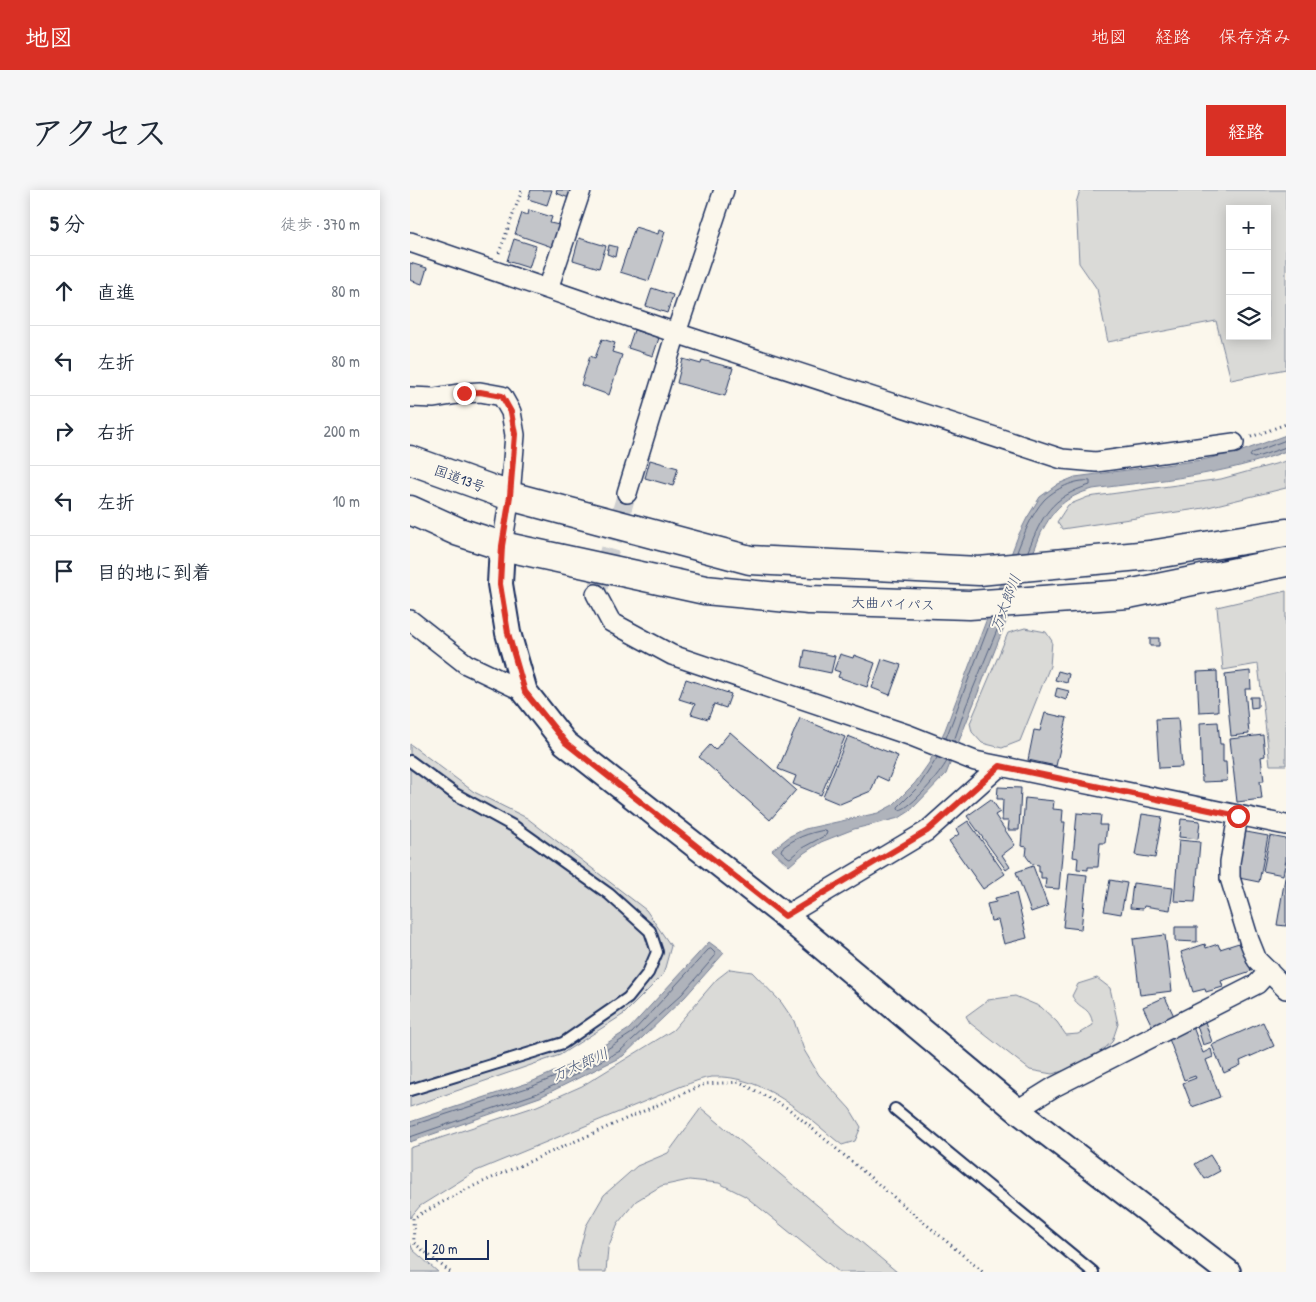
<!DOCTYPE html>
<html lang="ja">
<meta charset="utf-8">
<style>
:root{--surface:#fff;--page:#f6f6f7;--text:#1f2937;--muted:#747a83;--line:#e0e1e3;--accent:#d93025}
body{margin:0;font-family:"Patrick Hand","Klee One",sans-serif;background:var(--page);color:var(--text)}
.controls{position:absolute;right:15px;top:15px;display:grid;overflow:hidden;border-radius:0px;box-shadow:0 2px 12px #0003}
.controls button{width:45px;height:45px;display:grid;place-items:center;padding:0;border:0;border-bottom:1px solid var(--line);background:var(--surface);color:var(--text);font:25px sans-serif}
.scale{position:absolute;left:15px;bottom:12px;width:64px;box-sizing:border-box;padding-left:5px;border:2px solid #1b2f5e;border-top:0;font-size:14px;line-height:18px;white-space:nowrap;color:#1b2f5e;-webkit-text-stroke:4px #fbf7ec;paint-order:stroke}
.stop{position:absolute;width:15px;height:15px;margin:-11px;border:4px solid #d93025;border-radius:50%;background:#fff}
.stop.end{background:#d93025;border-color:#fff;box-shadow:0 1px 5px #0008}
.list{margin:0;padding:0;list-style:none}
h2{display:flex;justify-content:space-between;align-items:center;height:65px;margin:0;padding:0 20px;font-size:21px}
h2 small{font-size:16px;font-weight:400;color:var(--muted)}
.list li{display:grid;grid-template-columns:32px 1fr auto;gap:15px;align-items:center;box-sizing:border-box;height:70px;padding:0 20px;border-top:1px solid var(--line)}
.list b{display:block;font-size:19px;white-space:nowrap}
.list em{font-size:16px;font-style:normal;color:var(--muted)}
.icon{flex:none;width:28px;height:28px;fill:none;stroke:currentColor;stroke-width:2;stroke-linecap:round;stroke-linejoin:round}
.map{position:relative;flex:none;width:876px;height:1082px;overflow:hidden;border-radius:0px}
header{display:flex;align-items:center;gap:30px;box-sizing:border-box;height:70px;padding:0 25px;background:var(--accent);color:#fff}
header strong{font-size:24px}
nav{display:flex;gap:28px;margin-inline-start:auto;font-size:18px}
.intro{display:flex;align-items:center;justify-content:space-between;box-sizing:border-box;height:120px;padding:0 30px}
h1{margin:0;font-size:35px}
.button{padding:12px 22px;border-radius:0px;background:var(--accent);color:#fff;font-size:18px;font-weight:700}
main{display:flex;gap:30px;padding:0 30px}
aside{flex:1;background:var(--surface);border-radius:0px;box-shadow:0 2px 12px #0003}
.map>svg:first-child{display:block}
.green{fill:#dadad7;stroke:#7a849a;fill-rule:evenodd}
.water{fill:#afb3bb;stroke:#747e96}
.lines{fill:none;stroke-linecap:round;stroke-linejoin:round}
.shore{stroke:#566483;stroke-width:1}
.building{fill:#c3c5c9;stroke:#1b2f5e}
.minor-tunnel{stroke:#cecfd0;stroke-width:19;stroke-dasharray:19 9;stroke-linecap:butt}
.service-casing{stroke:#1b2f5e;stroke-width:14}
.minor-casing{stroke:#1b2f5e;stroke-width:22}
.tertiary-casing{stroke:#1b2f5e;stroke-width:28}
.trunk-casing{stroke:#1b2f5e;stroke-width:31}
.path{stroke:#1b2f5e;stroke-width:3;stroke-dasharray:1 4;stroke-linecap:butt}
.service{stroke:#fbf7ec;stroke-width:10}
.minor{stroke:#fbf7ec;stroke-width:19}
.tertiary{stroke:#fbf7ec;stroke-width:24}
.trunk{stroke:#fbf7ec;stroke-width:28}
.route{stroke:#d93025;stroke-width:6}
.labels{text-anchor:middle;dominant-baseline:central;stroke-width:4;stroke-linejoin:round;paint-order:stroke}
.street-label{font-size:14px;fill:#1b2f5e;stroke:#fbf7ec}
.water-label{font-size:15px;font-style:italic;fill:#47577a;stroke:#fbf7ec}
</style>
<header>
<strong>地図</strong>
<nav><a>地図</a><a>経路</a><a>保存済み</a></nav>
</header>
<div class="intro"><h1>アクセス</h1><a class="button">経路</a></div>
<main>
<aside>
<h2>5 分<small>徒歩 · 370 m</small></h2>
<ul class="list">
<li><svg class="icon" aria-label="ahead" viewBox="0 0 24 24"><path d="M12 20V5M6 11l6-6 6 6"/></svg><div><b>直進</b></div><em>80 m</em></li>
<li><svg class="icon" aria-label="left" viewBox="0 0 24 24"><path d="M17 20v-9H6M10 6l-5 5 5 5"/></svg><div><b>左折</b></div><em>80 m</em></li>
<li><svg class="icon" aria-label="right" viewBox="0 0 24 24"><path d="M7 20v-9h11M14 6l5 5-5 5"/></svg><div><b>右折</b></div><em>200 m</em></li>
<li><svg class="icon" aria-label="left" viewBox="0 0 24 24"><path d="M17 20v-9H6M10 6l-5 5 5 5"/></svg><div><b>左折</b></div><em>10 m</em></li>
<li><svg class="icon" aria-label="arrive" viewBox="0 0 24 24"><path d="M6 21V4h12l-3 4 3 4H6"/></svg><div><b>目的地に到着</b></div></li>
</ul>
</aside>
<div class="map">
<svg width="876" height="1082" viewBox="0 0 876 1082">
<rect width="100%" height="100%" fill="#fbf7ec"/>
<filter id="ink" filterUnits="userSpaceOnUse"><feTurbulence type="fractalNoise" baseFrequency=".02" numOctaves="2"/><feDisplacementMap in="SourceGraphic" scale="10" xChannelSelector="R" yChannelSelector="G"/><feConvolveMatrix kernelMatrix="1 2 1 2 8 2 1 2 1" color-interpolation-filters="sRGB"/></filter>
<g filter="url(#ink)">
<!-- green -->
<path class="green" d="M670,0H876V179L821,190L806,131L698,152L687,99L669,73L666,13ZM820,19H857V146H820Z
M876,271V298L794,318L652,339L647,332L658,315L678,307L811,289Z
M876,401V575H860L848,474L813,480L807,417Z
M615,438L636,442L642,451L640,476L610,551L592,558L572,553L562,542L560,533L598,443Z
M0,554L64,602L117,628L236,720L261,756L253,785L214,824L150,865L0,917Z
M320,779L342,782L371,812L384,831L394,860L409,885L440,919L451,937L445,951L432,955C395,926 354,884 302,887C292,888 282,893 272,896L66,981L10,1016L0,1028V958L127,916L172,896L263,840L307,789Z
M687,788L700,798L708,834L702,852L675,875L642,884L620,880L560,833L556,826L578,810L605,806L631,817L647,832L656,845L668,844L683,835C680,815 670,821 662,806L668,794Z
M291,918L487,1082H429L335,1006L309,993L279,990L251,996L226,1011L208,1033L198,1058L196,1082H168L167,1071L176,1036L194,1005L227,976L258,963Z
M0,1053L3,1060L28,1082H0Z"/>
<!-- water -->
<path class="water" d="M876,245V261C814,286 748,290 683,299C655,307 644,318 631,343L536,584L500,621L489,628L444,639L411,652L394,663L379,676L362,660L380,646L395,639L468,623L483,615L505,593L519,573L535,540L608,346L617,328L630,307L648,294L665,287L792,270L832,261Z
M299,752L314,763L275,807L213,866L130,907L0,952V932L121,892L169,871L219,839Z"/>
<g class="lines">
<!-- shore -->
<path class="shore" d="M876,250L842,263L840,266L844,268L876,257
M607,362C613,346 622,323 634,310C645,299 665,289 680,291V295C641,307 632,326 618,361
M536,548L582,428
M544,551L556,516L592,428
M527,568L509,596L488,617L489,620C501,619 531,583 537,571
M415,640L417,642L416,645L392,658L380,668L378,667L371,661L372,658C385,648 398,643 415,640Z
M301,759L305,763V766L272,804L210,861L177,878H174V874L222,843L298,760Z
M0,936L123,896L167,878L170,880L169,883L128,903L0,947"/>
</g>
<!-- building -->
<path class="building" d="M121,0H142L137,15L118,9Z
M147,0H162L159,8L146,3Z
M119,20L142,27L140,33L149,35L142,57L105,44L112,23L118,25Z
M225,37L248,44L249,40L255,42L239,91L210,82Z
M169,48L196,56L189,78L163,70Z
M104,49L126,56L119,78L97,71Z
M199,55L207,57L205,67L197,64Z
M0,73L17,78L12,94L0,90Z
M242,98L263,105L257,123L236,116Z
M224,140L249,148L243,166L218,158Z
M192,149L205,153L202,162L212,165L199,205L171,195L180,166L185,168Z
M273,169L291,174L292,170L323,178L315,206L267,193Z
M240,270L268,278L263,296L235,288Z
M740,448H749V456H740Z
M395,460L425,466L421,483L392,477Z
M430,464L443,468L444,465L465,473L457,497L428,487L430,482L424,480Z
M472,469L491,475L480,505L462,498Z
M648,481L659,484L657,493L645,490Z
M807,481L808,521L789,522L787,482Z
M840,481L841,499H835L839,544L821,546L815,484Z
M276,489L321,504L316,518L304,514L298,529L281,524L285,514L269,509Z
M647,498L659,501L656,510L645,506Z
M840,507H848V517L841,518Z
M635,523L657,528L646,576L618,570L624,540L630,541Z
M390,528L435,547L411,605L383,594L386,586L368,579Z
M768,528L772,577L749,578L746,529Z
M808,532L810,554H813V572H816L817,591L792,592L790,533Z
M320,542L386,600L360,630L289,567L300,555L305,560Z
M853,545L855,566L851,567L854,591H850L852,609L827,612L820,549Z
M438,546L488,566L478,591L467,586L461,601L430,614L413,607Z
M588,597L611,598L609,640H598L599,631H592L593,609H587Z
M615,608L644,611L643,619L653,620L652,632H655L649,699L635,698L636,688H631V682H629V675L622,674L616,666L617,657L611,656Z
M581,609L590,622L585,625L605,655L592,665L600,677L596,680L557,626Z
M667,623L691,625L690,635H697L695,653H690L688,677H678V680L667,679L668,668L663,667Z
M732,624L752,627L745,668L725,665Z
M771,629L790,631L788,649L769,647Z
M558,631L595,684L573,699L539,651L549,644L546,639Z
M831,641L858,646L849,692L824,687Z
M860,646L876,649V670L873,685L853,681Z
M769,650L790,652L785,712L764,711Z
M623,676L638,716L621,722L606,682Z
M876,682V736L867,735Z
M659,683L677,685L671,739L653,737Z
M700,690L717,693L711,724L694,721Z
M723,693L763,698L760,720L734,716L733,719L720,718Z
M606,703L617,748L594,754L588,730L581,731L577,714L586,712L585,708Z
M765,737H787V752L765,751Z
M755,745L762,801L730,805L723,749Z
M832,752L841,781L811,791L813,797L796,802L795,799L783,802L771,762L795,754L796,758L808,754L810,759Z
M755,807L764,826L742,836L733,817Z
M793,826L802,852L793,855L785,829Z
M853,832L864,856L830,871L831,875L814,883L802,855Z
M783,837L793,863L801,859L803,867L796,870L810,907L782,917L773,893L786,888L785,886L774,890L758,846Z
M800,965L810,981L795,989L785,974Z"/>
<g class="lines">
<!-- minor-tunnel -->
<path class="minor-tunnel" d="M186,404L217,303"/>
<defs>
<path id="service" d="M0,571L45,604L105,637L199,704L240,741L247,762L238,783L218,808L153,853L0,900
M485,919L683,1082"/>
<path id="minor" d="M0,52L266,143L652,269L686,272L824,253
M138,99L171,0
M0,207L24,208L54,203L70,202L92,206L101,222L105,245L100,306L92,356
M217,303L266,143L314,0
M186,404L201,432L262,465L499,545L565,571L590,576
M0,430L56,474L115,502
M828,626L820,672V688L839,750L847,770L876,799
M375,726L517,641L590,576L876,635
M607,920L644,897L847,794L859,781"/>
<path id="tertiary" d="M92,356L90,394L98,443L115,502L155,553L375,726L607,920L818,1082"/>
<path id="trunk" d="M0,270L100,306L340,370L569,381L740,365L876,343
M0,320L49,342L92,356L295,400L399,410L559,415L718,404L876,372"/>
</defs>
<!-- service casing -->
<use href="#service" class="service-casing"/>
<!-- minor casing -->
<use href="#minor" class="minor-casing"/>
<!-- tertiary casing -->
<use href="#tertiary" class="tertiary-casing"/>
<!-- trunk casing -->
<use href="#trunk" class="trunk-casing"/>
<!-- path -->
<path class="path" d="M89,63L112,0
M841,247L876,234
M40,1082L4,1053L3,1028L57,999L295,894L330,892L379,919L573,1082"/>
<!-- service -->
<use href="#service" class="service"/>
<!-- minor -->
<use href="#minor" class="minor"/>
<!-- tertiary -->
<use href="#tertiary" class="tertiary"/>
<!-- trunk -->
<use href="#trunk" class="trunk"/>
</g>
</g>
<g class="lines" filter="url(#ink)">
<!-- route -->
<path class="route" d="M54,203L70,202L92,206L101,222L105,244L100,306L92,356L90,394L98,443L115,502L156,553L375,726L517,641L590,576L828,626"/>
</g>
<g class="labels">
<!-- street labels -->
<g class="street-label">
<text transform="translate(50 288) rotate(20)">国道13号</text>
<text transform="translate(483 413) rotate(2)">大曲バイパス</text>
</g>
<!-- water labels -->
<g class="water-label">
<text transform="translate(595 413) rotate(-69)">万太郎川</text>
<text transform="translate(170 874) rotate(-24)">万太郎川</text>
</g>
</g>
</svg>
<div class="controls">
<button>+</button>
<button>−</button>
<button><svg class="icon" aria-label="layers" viewBox="0 0 24 24"><path d="M12 4l9 5-9 5-9-5zM3 14l9 5 9-5"/></svg></button>
</div>
<div class="scale">20 m</div>
<div class="stop" style="left:828px;top:626px"></div>
<div class="stop end" style="left:54px;top:203px"></div>
</div>
</main>
